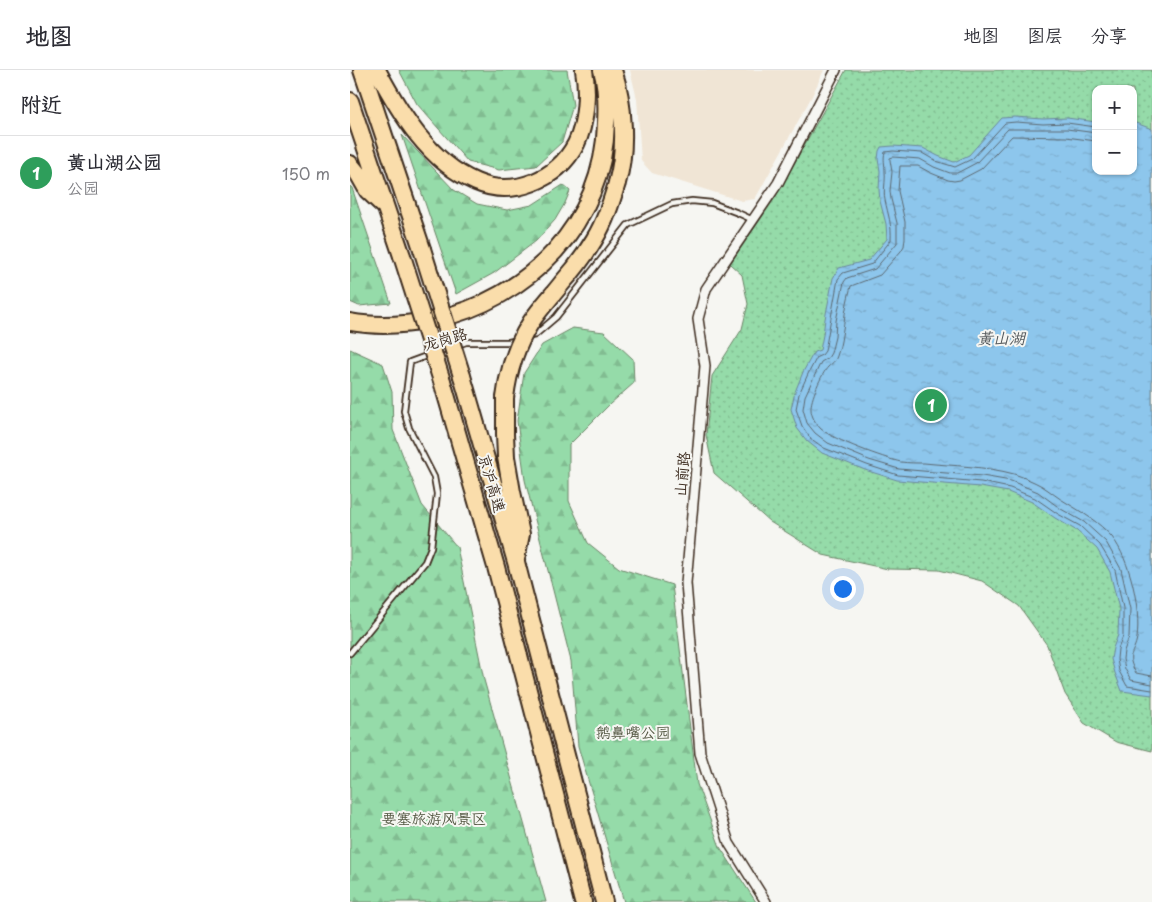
<!DOCTYPE html>
<html lang="zh">
<meta charset="utf-8">
<style>
:root{--surface:#fff;--page:#f2f2f3;--text:#2b2b33;--muted:#7c7c81;--line:#e1e1e2;--accent:#3b2a1e}
body{margin:0;font-family:"Playpen Sans","LXGW WenKai TC",sans-serif;background:var(--page);color:var(--text)}
.controls{position:absolute;right:15px;top:15px;display:grid;overflow:hidden;border-radius:10px;box-shadow:0 1px 4px #0004}
.controls button{width:45px;height:45px;display:grid;place-items:center;padding:0;border:0;border-bottom:1px solid var(--line);background:var(--surface);color:var(--text);font:25px sans-serif}
.you{position:absolute;left:492px;top:518px;width:18px;height:18px;margin:-12px;border:4px solid #fff;border-radius:50%;background:#1a73e8;box-shadow:0 0 0 8px #1a73e833}
.badge{display:grid;place-items:center;width:32px;height:32px;border-radius:50%;background:var(--accent);color:#fff;font-size:16px;font-weight:700}
.pin{position:absolute;translate:-50% -50%;border:2px solid #fff;box-shadow:0 1px 5px #0006}
.list{margin:0;padding:0;list-style:none}
h2{display:flex;justify-content:space-between;align-items:center;height:65px;margin:0;padding:0 20px;font-size:21px}
h2 small{font-size:16px;font-weight:400;color:var(--muted)}
.list li{display:grid;grid-template-columns:32px 1fr auto;gap:15px;align-items:center;box-sizing:border-box;height:75px;padding:0 20px;border-top:1px solid var(--line)}
.list b{display:block;font-size:19px;white-space:nowrap}
.list p{margin:0;font-size:16px;white-space:nowrap;color:var(--muted)}
.list em{font-size:16px;font-style:normal;color:var(--muted)}
.map{position:relative;flex:none;width:802px;height:832px;overflow:hidden}
header{display:flex;align-items:center;gap:30px;box-sizing:border-box;height:70px;padding:0 25px;background:var(--surface);border-bottom:1px solid var(--line)}
header strong{font-size:24px}
nav{display:flex;gap:28px;margin-inline-start:auto;font-size:18px}
main{display:flex}
aside{flex:1;background:var(--surface)}
.map>svg:first-child{display:block}
.built{fill:#f0e5d5}
.green{fill:url(#green-dots);stroke:#688264;fill-rule:evenodd}
.forest{fill:url(#forest-firs);stroke:#688264}
.water{fill:url(#water-ripples);stroke:#6c889a}
.lines{fill:none;stroke-linecap:round;stroke-linejoin:round}
.shore{stroke:#5c6870;stroke-width:1}
.lane-casing{stroke:#3b2a1e;stroke-width:8}
.street-casing{stroke:#3b2a1e;stroke-width:12}
.highway-casing{stroke:#3b2a1e;stroke-width:20}
.lane{stroke:#f6f6f2;stroke-width:4.5}
.street{stroke:#f6f6f2;stroke-width:9}
.highway{stroke:#faddab;stroke-width:16}
.highway-bridge-casing{stroke:#3b2a1e;stroke-width:20;stroke-linecap:butt}
.highway-bridge{stroke:#faddab;stroke-width:16}
.labels{text-anchor:middle;dominant-baseline:central;stroke-width:4;stroke-linejoin:round;paint-order:stroke}
.street-label{font-size:15px;fill:#3b2a1e;stroke:#f6f6f2}
.park-label{font-size:15px;fill:#525641;stroke:#f6f6f2}
.water-label{font-size:16px;font-style:italic;fill:#54595c;stroke:#f6f6f2}
</style>
<header>
<strong>地图</strong>
<nav><a>地图</a><a>图层</a><a>分享</a></nav>
</header>
<main>
<aside>
<h2>附近<small></small></h2>
<ul class="list">
<li><span class="badge" style="background:#2e9e5b">1</span><div><b>黄山湖公园</b><p>公园</p></div><em>150 m</em></li>
</ul>
</aside>
<div class="map">
<svg width="802" height="832" viewBox="0 0 802 832">
<defs>
<pattern id="green-dots" width="8" height="8" patternUnits="userSpaceOnUse" patternTransform="scale(1.25)"><rect width="8" height="8" fill="#95dba9"/><path d="M2 2h.1M6 6h.1" fill="none" stroke="#81bc91" stroke-width="1.8" stroke-linecap="round"/></pattern>
<pattern id="forest-firs" width="22" height="20" patternUnits="userSpaceOnUse" patternTransform="scale(1.25)"><rect width="22" height="20" fill="#95dba9"/><path d="M5 1l3.5 6h-7zM16 11l3.5 6h-7z" fill="#81bc91"/></pattern>
<pattern id="water-ripples" width="26" height="14" patternUnits="userSpaceOnUse" patternTransform="scale(1.25)"><rect width="26" height="14" fill="#8dc6ec"/><path d="M2 4q2-2 4 0t4 0M15 11q2-2 4 0t4 0" fill="none" stroke="#7baaca"/></pattern>
</defs>
<rect width="100%" height="100%" fill="#f6f6f2"/>
<filter id="ink" filterUnits="userSpaceOnUse"><feTurbulence type="fractalNoise" baseFrequency=".02" numOctaves="2"/><feDisplacementMap in="SourceGraphic" scale="10" xChannelSelector="R" yChannelSelector="G"/><feConvolveMatrix kernelMatrix="1 2 1 2 8 2 1 2 1" color-interpolation-filters="sRGB"/></filter>
<g filter="url(#ink)">
<!-- built -->
<path class="built" d="M280,0H474L462,26L405,129L392,131L302,103L291,91L287,29Z"/>
<!-- green -->
<path class="green" d="M496,0H802V681L766,672L734,653L715,624L697,575L669,536L632,511L589,500L538,499L473,485L420,452L364,403L356,365L362,306L392,259L398,234L392,205L380,194L425,128ZM746,19H783V101H746Z"/>
<!-- forest -->
<path class="forest" d="M49,0H217L223,35L212,72L186,96L149,100L118,92L67,34Z
M52,65L104,120L127,134L157,140L182,135L213,115L220,121L215,133L205,150L186,171L144,203L106,224Z
M0,116L2,118L41,233L9,236L0,232Z
M223,258L254,262L283,289L284,313L260,334L219,375V431L238,473L269,498L322,515L347,714L370,777L406,832H274L228,676L221,591L175,410L167,351L174,303L192,275Z
M0,279L33,294L42,322L43,360L72,435L107,477L134,610L196,832H0Z"/>
<!-- water -->
<path class="water" d="M665,47L693,49L717,48L746,52V101H783V52L802,59V625L772,621L765,603L761,589L763,578L768,565L769,539L760,502L747,479L727,461L705,448L682,432L658,422L630,417L547,410L515,400L472,383L457,371L447,358L441,339L445,322L453,302L464,282L470,280L473,265L475,249L483,208L489,198L519,190L537,169L536,154L530,131L529,120L530,101L528,89L529,81L531,77L543,76L573,78L588,86L604,92L619,85L652,48Z"/>
<g class="lines">
<!-- shore -->
<path class="shore" d="M746,57L717,53L693,54L666,52L655,53L622,89L605,97L586,91L572,83L543,81L535,82C533,89 535,94 535,102C536,111 533,121 535,130C538,145 542,154 541,170L522,194L493,203L488,209L475,281L472,285L467,287L458,304L449,324L446,339L452,356L460,368L474,378L517,395L548,405L631,412L660,418L685,428L708,444L730,456L750,475L765,500L773,538V566L768,579L767,589L769,601L777,616L802,620
M746,63L717,59H658L626,93L607,103H600L584,97L570,89L543,87L540,88V90L542,102L540,121L541,129L547,153V173L525,199L497,208L494,212L486,251L485,267L481,283L478,288L471,292L455,326L453,339L457,353L465,363L478,373L519,390L549,399L632,406L661,411L688,422L711,439L734,452L756,472L771,499L780,539L779,567L774,581L773,589L775,599L781,610L802,614
M746,71L716,67L662,66L631,99L610,110L604,111L598,110L581,103L568,96H550L548,121L555,152V168L554,176L551,181L530,205L501,216C498,228 495,240 494,253C492,264 491,276 487,286C485,292 482,293 478,297C472,303 460,330 461,339C461,346 466,354 471,359C484,370 533,388 551,392C558,393 566,393 574,393C603,396 635,396 664,404C673,407 683,411 692,416C700,421 708,428 717,433C733,443 749,452 762,467C780,490 791,538 787,568C784,585 775,584 786,603L802,606"/>
<defs>
<path id="lane" d="M177,267L185,265L206,247L278,155L322,134L342,131L362,133L388,143L403,150
M87,282L116,272H159L167,270
M0,583L75,492L81,477L87,424L84,407L59,358L54,341L60,292L79,285"/>
<path id="street" d="M416,832L379,773L350,683L336,513L355,296L348,249L356,219L428,113L486,0"/>
<path id="highway" d="M12,0L72,179
M27,0C50,43 79,92 126,112C163,128 207,110 226,74C236,54 238,22 234,0
M263,0C274,33 277,79 267,113
M0,31L52,186
M0,94L9,105L18,121L33,135
M0,252C27,257 56,255 83,250C179,229 254,153 256,53C257,35 257,17 252,0
M112,306L166,492L254,832
M92,311L146,497L233,832
M155,328V364L156,387L162,422L171,464L166,489"/>
</defs>
<!-- lane casing -->
<use href="#lane" class="lane-casing"/>
<!-- street casing -->
<use href="#street" class="street-casing"/>
<!-- highway casing -->
<use href="#highway" class="highway-casing"/>
<!-- lane -->
<use href="#lane" class="lane"/>
<!-- street -->
<use href="#street" class="street"/>
<!-- highway -->
<use href="#highway" class="highway"/>
<defs>
<path id="highway-bridge" d="M72,179L112,306
M52,186L92,311
M155,328C158,301 166,276 181,252C190,238 202,226 212,213C224,200 235,185 244,170C255,152 261,133 267,113"/>
</defs>
<!-- highway-bridge casing -->
<use href="#highway-bridge" class="highway-bridge-casing"/>
<!-- highway-bridge -->
<use href="#highway-bridge" class="highway-bridge"/>
</g>
</g>
<g class="labels">
<!-- street labels -->
<g class="street-label">
<text transform="translate(95 268) rotate(-16)">龙岗路</text>
<text transform="translate(331 404) rotate(-85)">山前路</text>
<text transform="translate(143 413) rotate(74)">京沪高速</text>
</g>
<!-- park labels -->
<g class="park-label">
<text x="283" y="661">鹅鼻嘴公园</text>
<text x="84" y="747">要塞旅游风景区</text>
</g>
<!-- water labels -->
<g class="water-label">
<text x="651" y="267">黄山湖</text>
</g>
</g>
</svg>
<div class="controls">
<button>+</button>
<button>−</button>
</div>
<div class="you"></div>
<div class="pin badge" style="left:581px;top:335px;background:#2e9e5b">1</div>
</div>
</main>
